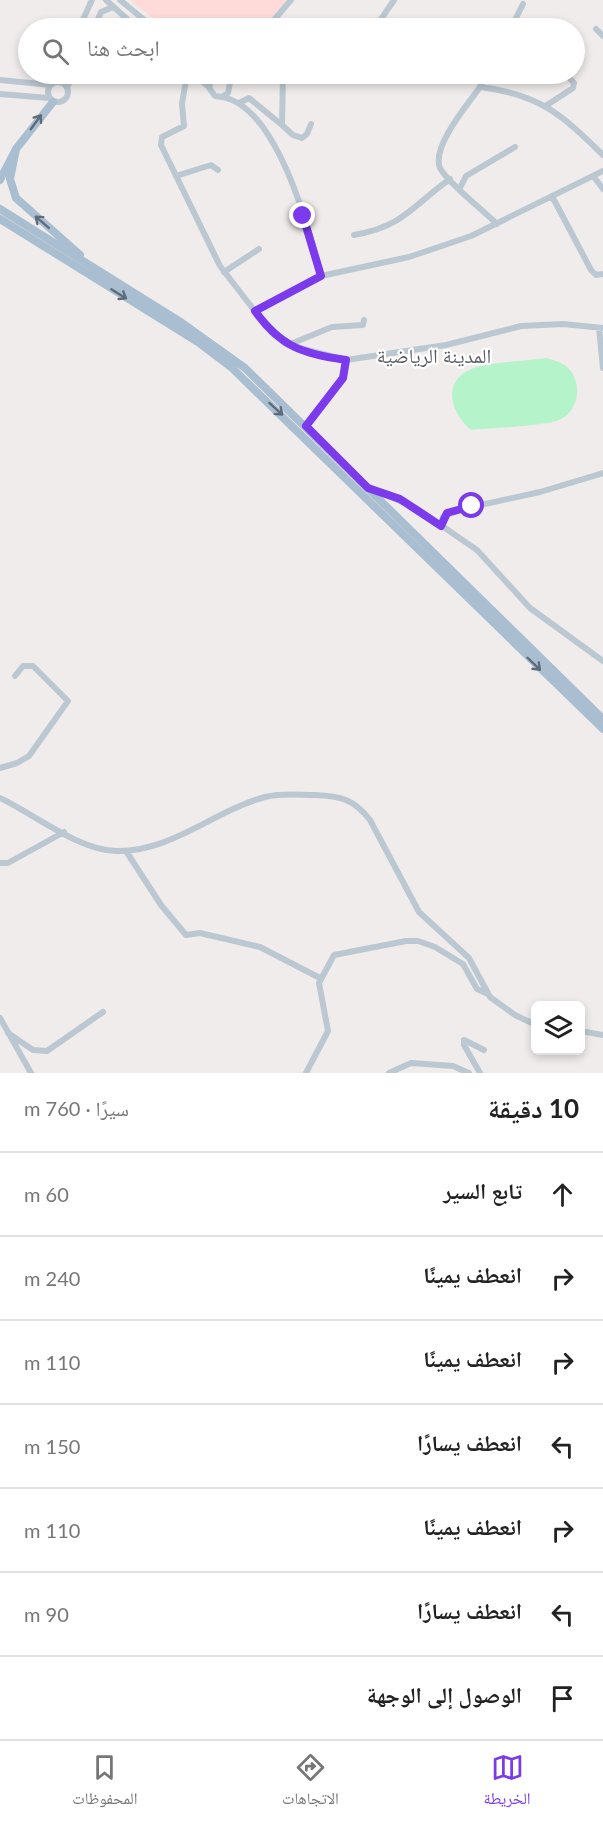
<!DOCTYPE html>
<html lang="ar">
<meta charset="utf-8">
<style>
:root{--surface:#fff;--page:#f2f2f2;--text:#222;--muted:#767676;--line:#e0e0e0;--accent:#7c3aed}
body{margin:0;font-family:Lato,"Noto Naskh Arabic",sans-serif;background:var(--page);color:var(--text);direction:rtl}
.controls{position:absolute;right:18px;bottom:18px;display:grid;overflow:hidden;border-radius:9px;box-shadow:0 3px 9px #0003}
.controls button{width:54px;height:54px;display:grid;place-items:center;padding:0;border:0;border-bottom:2px solid var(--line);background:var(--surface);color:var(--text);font:30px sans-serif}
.stop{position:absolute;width:18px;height:18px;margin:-14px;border:4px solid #7c3aed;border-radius:50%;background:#fff}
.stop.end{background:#7c3aed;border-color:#fff;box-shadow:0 2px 6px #0008}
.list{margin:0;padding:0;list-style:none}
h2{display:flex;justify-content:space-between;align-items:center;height:78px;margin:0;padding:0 24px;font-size:26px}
h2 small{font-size:20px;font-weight:400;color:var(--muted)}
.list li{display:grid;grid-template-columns:39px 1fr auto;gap:18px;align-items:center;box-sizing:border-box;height:84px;padding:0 24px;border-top:2px solid var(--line)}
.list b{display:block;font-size:22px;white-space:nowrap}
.list em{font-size:20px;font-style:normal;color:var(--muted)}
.icon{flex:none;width:33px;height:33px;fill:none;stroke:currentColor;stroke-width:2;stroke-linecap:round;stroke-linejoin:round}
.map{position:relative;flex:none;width:603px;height:1073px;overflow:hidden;direction:ltr}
.search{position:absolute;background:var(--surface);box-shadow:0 3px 9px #0003;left:18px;right:18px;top:18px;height:66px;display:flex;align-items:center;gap:15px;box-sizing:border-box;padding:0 21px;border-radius:33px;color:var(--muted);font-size:22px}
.sheet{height:666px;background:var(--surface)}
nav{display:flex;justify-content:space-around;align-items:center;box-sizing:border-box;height:84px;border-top:2px solid var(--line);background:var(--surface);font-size:16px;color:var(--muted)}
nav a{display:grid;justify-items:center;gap:3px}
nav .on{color:var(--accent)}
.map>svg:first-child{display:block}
.medical{fill:#fedbd9}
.green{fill:#b5f4cb}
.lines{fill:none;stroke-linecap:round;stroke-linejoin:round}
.minor{stroke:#bbc8d1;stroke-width:6}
.major{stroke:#a9bed0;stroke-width:8}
.oneway{stroke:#5c6c79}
.route{stroke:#7c3aed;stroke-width:8}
.labels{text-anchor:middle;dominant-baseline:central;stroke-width:4.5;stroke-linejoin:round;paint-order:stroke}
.neighbourhood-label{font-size:20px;fill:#595d63;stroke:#fff}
</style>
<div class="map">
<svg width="603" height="1073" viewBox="0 0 603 1073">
<rect width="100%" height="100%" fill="#f0ecec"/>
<!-- medical -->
<path class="medical" d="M130,0H287L263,28H165Z"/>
<!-- green -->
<path class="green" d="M546,358C561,362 572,366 576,382C580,396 574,414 559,420C545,426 490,428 471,430C452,414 440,383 471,369C486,362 527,361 546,358Z"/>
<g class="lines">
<!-- minor -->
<path class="minor" d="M106,0L137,28
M120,0L154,28
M79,28L92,0
M94,28L101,12L113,7
M267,28L291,0
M326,28L332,23L352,28
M375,28L394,0
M511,28L523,4
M596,29L603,36
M187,74L182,104L184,126L162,137L161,145L220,266L271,332L288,345L346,360L446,345L521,326L563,324L603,328
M193,74L209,87
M213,74L224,77L230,83L228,93L222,97L215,96L209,88L211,80L218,76
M487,74L480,87C540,94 562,115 603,155
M0,80L51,85
M48 92a10 10 0 1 1 20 0a10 10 0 1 1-20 0Z
M67,87L74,74
M480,87C468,104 431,147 440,168C447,182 484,211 497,224
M0,94L49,98
M222,97C277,106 309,229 321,276
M239,103L249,98L282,125L283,74
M547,105L573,88L574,83L566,74
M282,125L293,135L302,138L307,134L311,124
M176,176L211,165L218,170
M594,177L603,189
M460,188L466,176L515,147
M552,196L591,270L596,275L603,274
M354,235C403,227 412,206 450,179
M224,272L259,249
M255,311L321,276L409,257L471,236L603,171
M599,328L603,368
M288,345L332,327L363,325L364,320
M306,426L343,378L346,360
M368,487L416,508L477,550L530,608L603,661
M441,526L443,517L453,511L540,492L603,473
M0,768L17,763L29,756L68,701L33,666H23L15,676
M0,798C34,814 78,850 116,851C172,852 213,811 265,797C282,793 298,795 315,795C340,796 354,799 370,820L419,912L469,958L490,997L515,1015L536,1025
M126,851L161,905L186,935L200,933L260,947L320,978
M0,863H8L64,832
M0,1018L31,1073
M580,1031L603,1035
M8,1033L33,1050L47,1051L103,1012
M306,1073L328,1031L319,983L334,955L406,941H418L435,947L463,964L477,989L488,994
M389,1073L411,1063L453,1066L469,1073
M480,1073L464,1045V1040L484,1050"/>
<!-- major -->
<path class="major" d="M16,149L10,179L16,198L80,255
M0,180L16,149L53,102
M0,209L182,323L245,368L603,719
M0,219L198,342L231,367L603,729"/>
</g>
<!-- one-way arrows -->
<defs><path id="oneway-shaft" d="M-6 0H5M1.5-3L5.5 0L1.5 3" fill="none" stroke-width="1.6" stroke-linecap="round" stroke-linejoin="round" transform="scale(1.5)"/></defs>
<g class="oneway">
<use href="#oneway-shaft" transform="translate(36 122) rotate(-54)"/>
<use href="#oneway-shaft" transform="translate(42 222) rotate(-139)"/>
<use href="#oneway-shaft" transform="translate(119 294) rotate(32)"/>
<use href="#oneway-shaft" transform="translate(276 409) rotate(42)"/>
<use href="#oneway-shaft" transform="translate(534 664) rotate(44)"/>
</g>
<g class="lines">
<!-- route -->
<path class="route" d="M303,216L321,276L255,311C281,347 303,354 346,360L343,378L306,426L368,488L400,499L441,526L447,513L472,506"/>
</g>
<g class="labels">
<!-- neighbourhood labels -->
<g class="neighbourhood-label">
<text x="434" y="355">المدينة الرياضية</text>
</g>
</g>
</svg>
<div class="controls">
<button><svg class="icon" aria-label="layers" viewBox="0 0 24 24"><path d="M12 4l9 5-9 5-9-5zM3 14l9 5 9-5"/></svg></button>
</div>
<div class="stop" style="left:472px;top:506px"></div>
<div class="stop end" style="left:303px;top:216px"></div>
<div class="search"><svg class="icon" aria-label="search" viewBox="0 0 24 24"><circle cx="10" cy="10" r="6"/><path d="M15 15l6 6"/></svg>ابحث هنا</div>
</div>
<section class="sheet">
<h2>10 دقيقة<small>سيرًا · 760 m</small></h2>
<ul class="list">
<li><svg class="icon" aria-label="ahead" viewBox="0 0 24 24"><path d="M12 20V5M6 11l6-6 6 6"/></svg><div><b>تابع السير</b></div><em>60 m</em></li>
<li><svg class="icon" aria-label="right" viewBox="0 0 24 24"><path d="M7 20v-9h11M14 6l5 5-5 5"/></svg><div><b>انعطف يمينًا</b></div><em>240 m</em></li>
<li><svg class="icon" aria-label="right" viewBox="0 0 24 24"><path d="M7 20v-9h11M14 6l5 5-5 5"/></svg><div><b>انعطف يمينًا</b></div><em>110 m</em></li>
<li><svg class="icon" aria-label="left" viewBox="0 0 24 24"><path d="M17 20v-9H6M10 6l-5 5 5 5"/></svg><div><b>انعطف يسارًا</b></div><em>150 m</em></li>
<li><svg class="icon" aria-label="right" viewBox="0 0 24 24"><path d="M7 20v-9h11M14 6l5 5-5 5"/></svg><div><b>انعطف يمينًا</b></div><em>110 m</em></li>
<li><svg class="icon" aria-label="left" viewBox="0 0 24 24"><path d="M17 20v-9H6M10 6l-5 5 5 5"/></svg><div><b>انعطف يسارًا</b></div><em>90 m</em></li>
<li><svg class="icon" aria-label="arrive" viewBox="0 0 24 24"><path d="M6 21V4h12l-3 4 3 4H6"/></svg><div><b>الوصول إلى الوجهة</b></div></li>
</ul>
</section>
<nav>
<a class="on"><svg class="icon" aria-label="map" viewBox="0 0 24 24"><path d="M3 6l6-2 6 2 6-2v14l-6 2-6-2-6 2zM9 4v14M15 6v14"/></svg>الخريطة</a>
<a><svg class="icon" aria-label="directions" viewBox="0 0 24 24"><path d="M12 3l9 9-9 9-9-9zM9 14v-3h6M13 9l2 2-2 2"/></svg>الاتجاهات</a>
<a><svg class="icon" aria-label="saved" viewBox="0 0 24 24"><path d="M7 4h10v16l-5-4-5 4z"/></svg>المحفوظات</a>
</nav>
